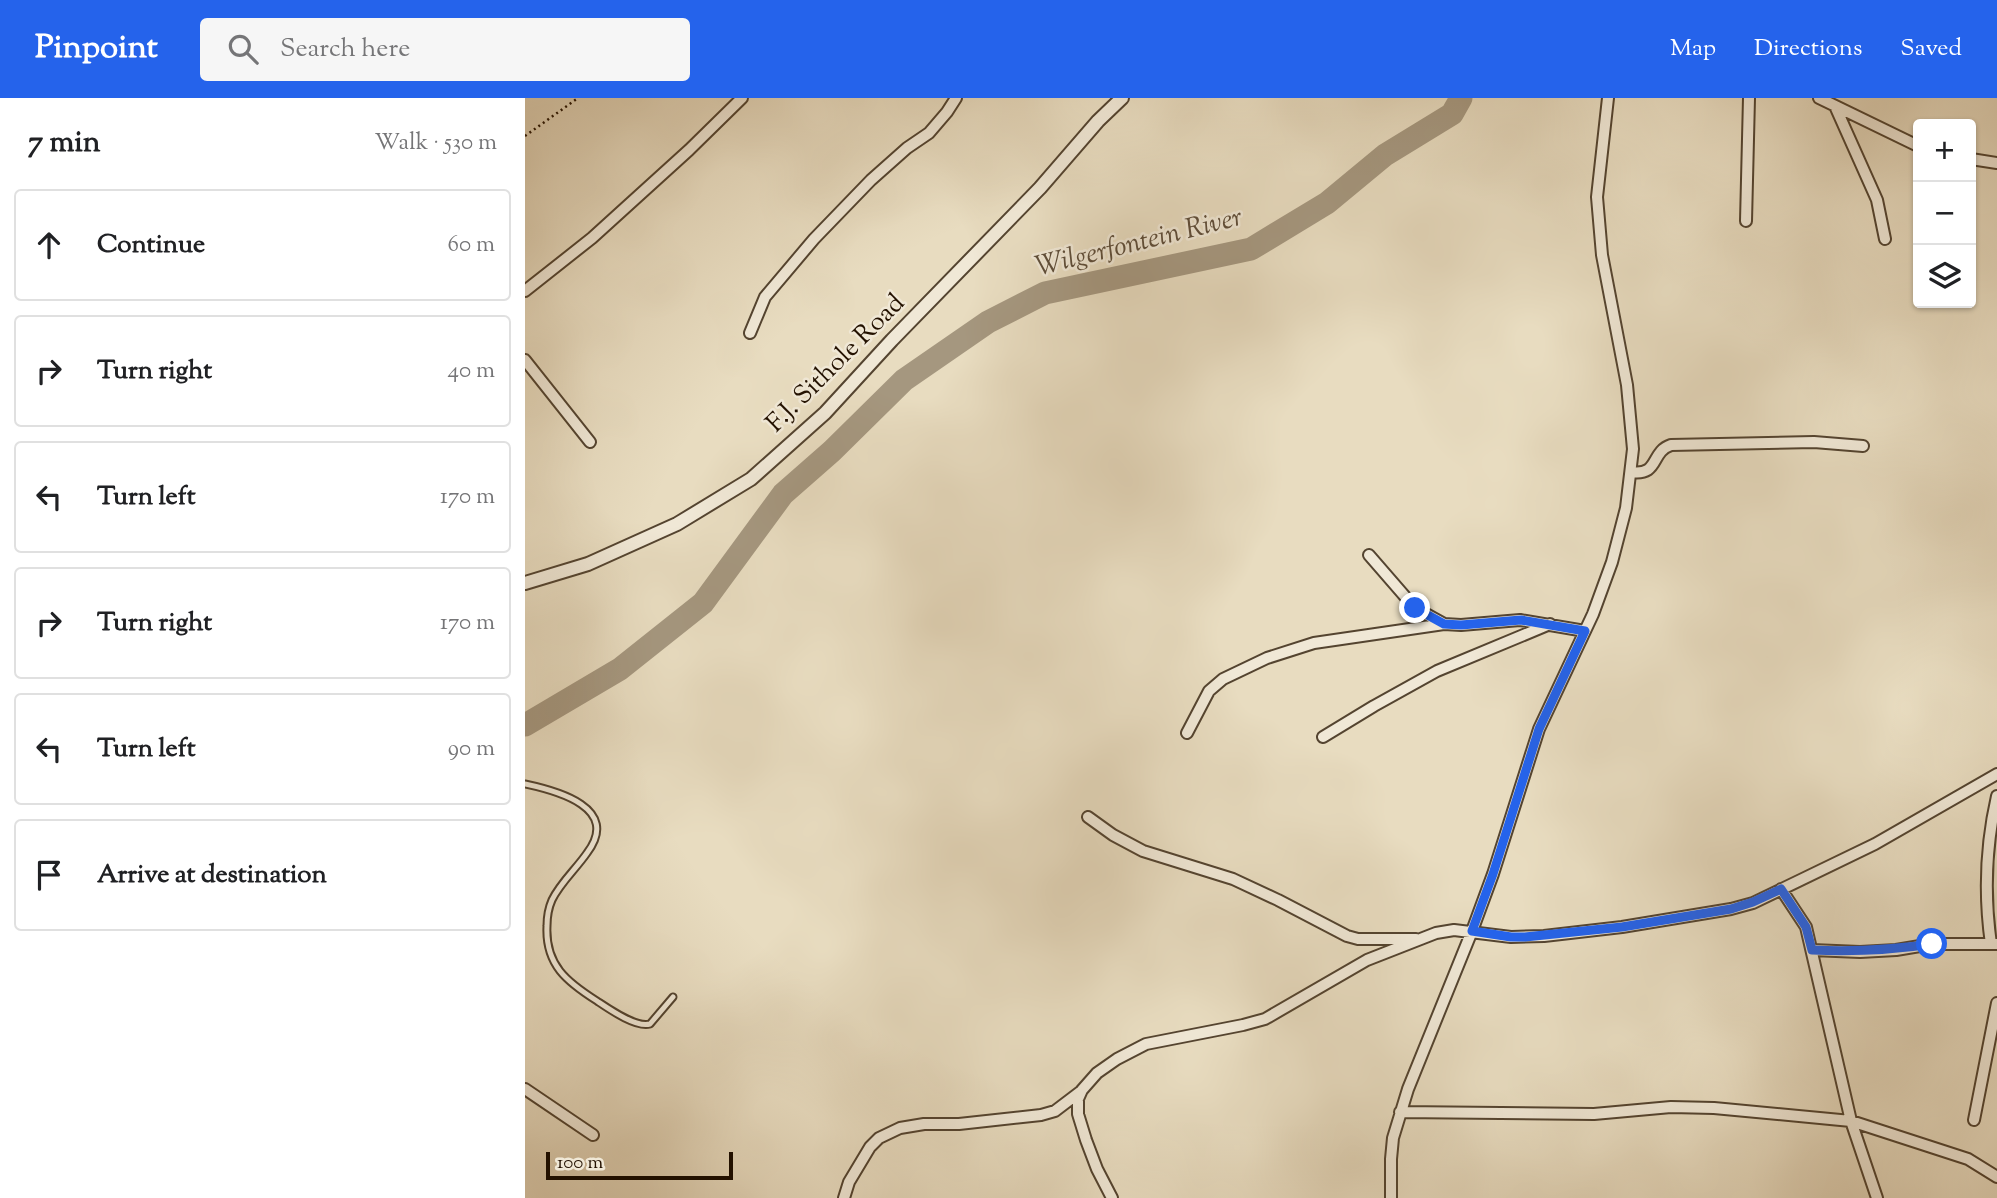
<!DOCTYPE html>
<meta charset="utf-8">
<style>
:root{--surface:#fff;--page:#f6f6f6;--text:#202124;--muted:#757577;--line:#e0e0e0;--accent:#2563eb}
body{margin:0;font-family:"Sorts Mill Goudy",serif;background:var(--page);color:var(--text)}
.controls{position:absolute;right:21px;top:21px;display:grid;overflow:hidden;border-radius:7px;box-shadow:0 2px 5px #0004}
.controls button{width:63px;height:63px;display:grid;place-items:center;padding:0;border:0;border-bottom:2px solid var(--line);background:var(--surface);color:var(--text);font:35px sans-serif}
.scale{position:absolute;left:21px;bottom:18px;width:187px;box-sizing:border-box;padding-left:7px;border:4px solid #231100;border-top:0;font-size:19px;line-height:24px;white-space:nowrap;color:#231100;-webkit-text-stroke:5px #f0e8d6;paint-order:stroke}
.stop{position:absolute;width:21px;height:21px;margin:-16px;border:5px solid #2563eb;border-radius:50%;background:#fff}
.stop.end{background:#2563eb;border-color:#fff;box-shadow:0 2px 7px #0008}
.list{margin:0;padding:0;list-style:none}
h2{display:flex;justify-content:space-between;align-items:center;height:91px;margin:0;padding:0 28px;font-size:30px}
h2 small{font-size:23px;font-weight:400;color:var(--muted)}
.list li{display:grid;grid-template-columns:46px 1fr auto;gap:21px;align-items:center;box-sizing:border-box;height:112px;margin:0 14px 14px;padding:0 14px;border:2px solid var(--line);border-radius:7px}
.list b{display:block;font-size:26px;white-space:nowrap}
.list em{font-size:23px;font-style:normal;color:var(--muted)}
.icon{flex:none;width:38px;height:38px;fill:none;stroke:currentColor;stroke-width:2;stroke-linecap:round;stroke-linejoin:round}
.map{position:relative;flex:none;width:1472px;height:1100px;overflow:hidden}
header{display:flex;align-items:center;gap:42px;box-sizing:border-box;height:98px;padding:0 35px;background:var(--accent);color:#fff}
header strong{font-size:33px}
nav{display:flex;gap:38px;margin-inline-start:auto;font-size:24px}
.search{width:490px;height:63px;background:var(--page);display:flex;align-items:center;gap:18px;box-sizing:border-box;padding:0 24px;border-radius:7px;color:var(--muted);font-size:26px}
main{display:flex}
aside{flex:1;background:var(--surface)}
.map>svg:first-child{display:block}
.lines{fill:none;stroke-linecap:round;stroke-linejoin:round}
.river{stroke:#a5977f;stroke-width:23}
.service-casing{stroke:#544430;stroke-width:9}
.minor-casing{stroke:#544430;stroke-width:14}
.tertiary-casing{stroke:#544430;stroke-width:16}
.path{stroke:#231100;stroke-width:2.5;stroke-dasharray:2 3.5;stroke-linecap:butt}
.service{stroke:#f0e8d6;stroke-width:5}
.minor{stroke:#f0e8d6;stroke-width:10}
.tertiary{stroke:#f0e8d6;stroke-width:12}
.route{stroke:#2563eb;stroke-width:9}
.labels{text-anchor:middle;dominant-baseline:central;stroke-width:5;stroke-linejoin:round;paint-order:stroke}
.street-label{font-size:26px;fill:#231100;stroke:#f0e8d6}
.water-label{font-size:28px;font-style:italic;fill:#5e4d39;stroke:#f0e8d6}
</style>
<header>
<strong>Pinpoint</strong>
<div class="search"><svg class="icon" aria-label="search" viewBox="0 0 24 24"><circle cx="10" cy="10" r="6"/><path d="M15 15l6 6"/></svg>Search here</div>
<nav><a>Map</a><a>Directions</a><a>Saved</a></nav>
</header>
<main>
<aside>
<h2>7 min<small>Walk · 530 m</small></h2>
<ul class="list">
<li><svg class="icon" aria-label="ahead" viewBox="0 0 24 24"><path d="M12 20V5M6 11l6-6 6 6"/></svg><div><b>Continue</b></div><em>60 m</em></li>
<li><svg class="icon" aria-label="right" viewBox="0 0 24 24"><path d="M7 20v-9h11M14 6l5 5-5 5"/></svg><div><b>Turn right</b></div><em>40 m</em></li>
<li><svg class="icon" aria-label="left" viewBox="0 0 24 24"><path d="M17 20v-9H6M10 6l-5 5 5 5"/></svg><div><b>Turn left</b></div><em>170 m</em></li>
<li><svg class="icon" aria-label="right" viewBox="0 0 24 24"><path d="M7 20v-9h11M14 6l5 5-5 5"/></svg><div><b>Turn right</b></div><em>170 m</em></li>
<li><svg class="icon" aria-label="left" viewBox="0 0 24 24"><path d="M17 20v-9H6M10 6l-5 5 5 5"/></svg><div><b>Turn left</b></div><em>90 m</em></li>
<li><svg class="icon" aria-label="arrive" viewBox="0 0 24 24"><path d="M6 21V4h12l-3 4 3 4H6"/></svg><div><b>Arrive at destination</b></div></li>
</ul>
</aside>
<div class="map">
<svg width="1472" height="1100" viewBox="0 0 1472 1100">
<rect width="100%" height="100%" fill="#e8dcc0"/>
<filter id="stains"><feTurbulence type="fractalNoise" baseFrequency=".00286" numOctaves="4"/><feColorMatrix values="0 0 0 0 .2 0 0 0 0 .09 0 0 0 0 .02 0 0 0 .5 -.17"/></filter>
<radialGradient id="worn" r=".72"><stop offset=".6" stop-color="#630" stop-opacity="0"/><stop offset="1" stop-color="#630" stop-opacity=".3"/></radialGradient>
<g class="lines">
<!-- river -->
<path class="river" d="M0,627L95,571L178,505L258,396L307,353L379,282L463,224L520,195L726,151L802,105L860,57L927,16L936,0"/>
<defs>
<path id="service" d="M0,686C33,693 96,710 62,755C51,771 35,785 27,802C23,811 22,819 22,828C20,867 42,884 72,903C84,911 111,930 125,926L148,899"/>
<path id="minor" d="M1294,0L1393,48
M1310,8L1352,102L1360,141
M1446,61L1472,65
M1221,123L1224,0
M0,193L67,140L164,52L217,0
M225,235L240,199L289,141L346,82L382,50L404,35L422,14L431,0
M0,262L65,344
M1106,374C1135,378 1125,354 1146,347L1289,344L1338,348
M844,457L890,510L919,526L936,527L995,522L1060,533
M662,635L684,593L698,581L742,560L789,545L919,526
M798,639L849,608L912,573L1025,526
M563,719L588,737L618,753L708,781L753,802L822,838L833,841H891
M1256,791L1281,829L1326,1023L1352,1100
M1466,846C1459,797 1461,746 1472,698
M1287,852L1335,854L1371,852L1407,846H1472
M0,991L68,1037
M875,1014L1069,1016L1146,1009L1189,1010L1326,1023L1443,1061L1472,1079
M1449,1022L1472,905
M319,1100L324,1084L345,1049L354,1040L375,1030L399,1026H434L516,1017L530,1013L555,994
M587,1100L572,1071L561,1042L553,1016V1001L557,992L572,975L592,961L621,946L718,927L740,921L842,862L911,835L929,832L986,839L1019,838L1097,829L1206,811L1228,805L1350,746L1472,676
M866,1100V1061L868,1040L883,991L947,833L968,776L1014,631L1068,516L1087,464L1101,410L1108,351L1102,287L1077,157L1072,99L1083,0"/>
<path id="tertiary" d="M0,485L63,466L152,426L226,381L300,315L367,242L515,90L573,23L597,0"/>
</defs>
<!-- service casing -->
<use href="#service" class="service-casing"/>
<!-- minor casing -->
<use href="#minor" class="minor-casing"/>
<!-- tertiary casing -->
<use href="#tertiary" class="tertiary-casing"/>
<!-- path -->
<path class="path" d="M0,38L53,0"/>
<!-- service -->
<use href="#service" class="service"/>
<!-- minor -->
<use href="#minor" class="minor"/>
<!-- tertiary -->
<use href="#tertiary" class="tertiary"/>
</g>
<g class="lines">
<!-- route -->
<path class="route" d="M890,510L919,526L936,527L996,522L1060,533L1014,631L968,776L947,833L986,839H1000L1097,829L1206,811L1228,804L1256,791L1281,829L1287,852C1328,854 1366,852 1407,846"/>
</g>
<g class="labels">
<!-- street labels -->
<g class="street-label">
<text transform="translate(311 266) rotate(-45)">F.J. Sithole Road</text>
</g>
<!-- water labels -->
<g class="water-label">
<text transform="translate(614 145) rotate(-14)">Wilgerfontein River</text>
</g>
</g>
<rect width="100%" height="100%" filter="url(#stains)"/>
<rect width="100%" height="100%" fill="url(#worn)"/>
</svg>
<div class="controls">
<button>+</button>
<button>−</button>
<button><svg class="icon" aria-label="layers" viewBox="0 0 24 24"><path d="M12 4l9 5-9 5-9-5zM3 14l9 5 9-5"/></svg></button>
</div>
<div class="scale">100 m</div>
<div class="stop" style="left:1407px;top:846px"></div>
<div class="stop end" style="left:890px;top:510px"></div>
</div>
</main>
